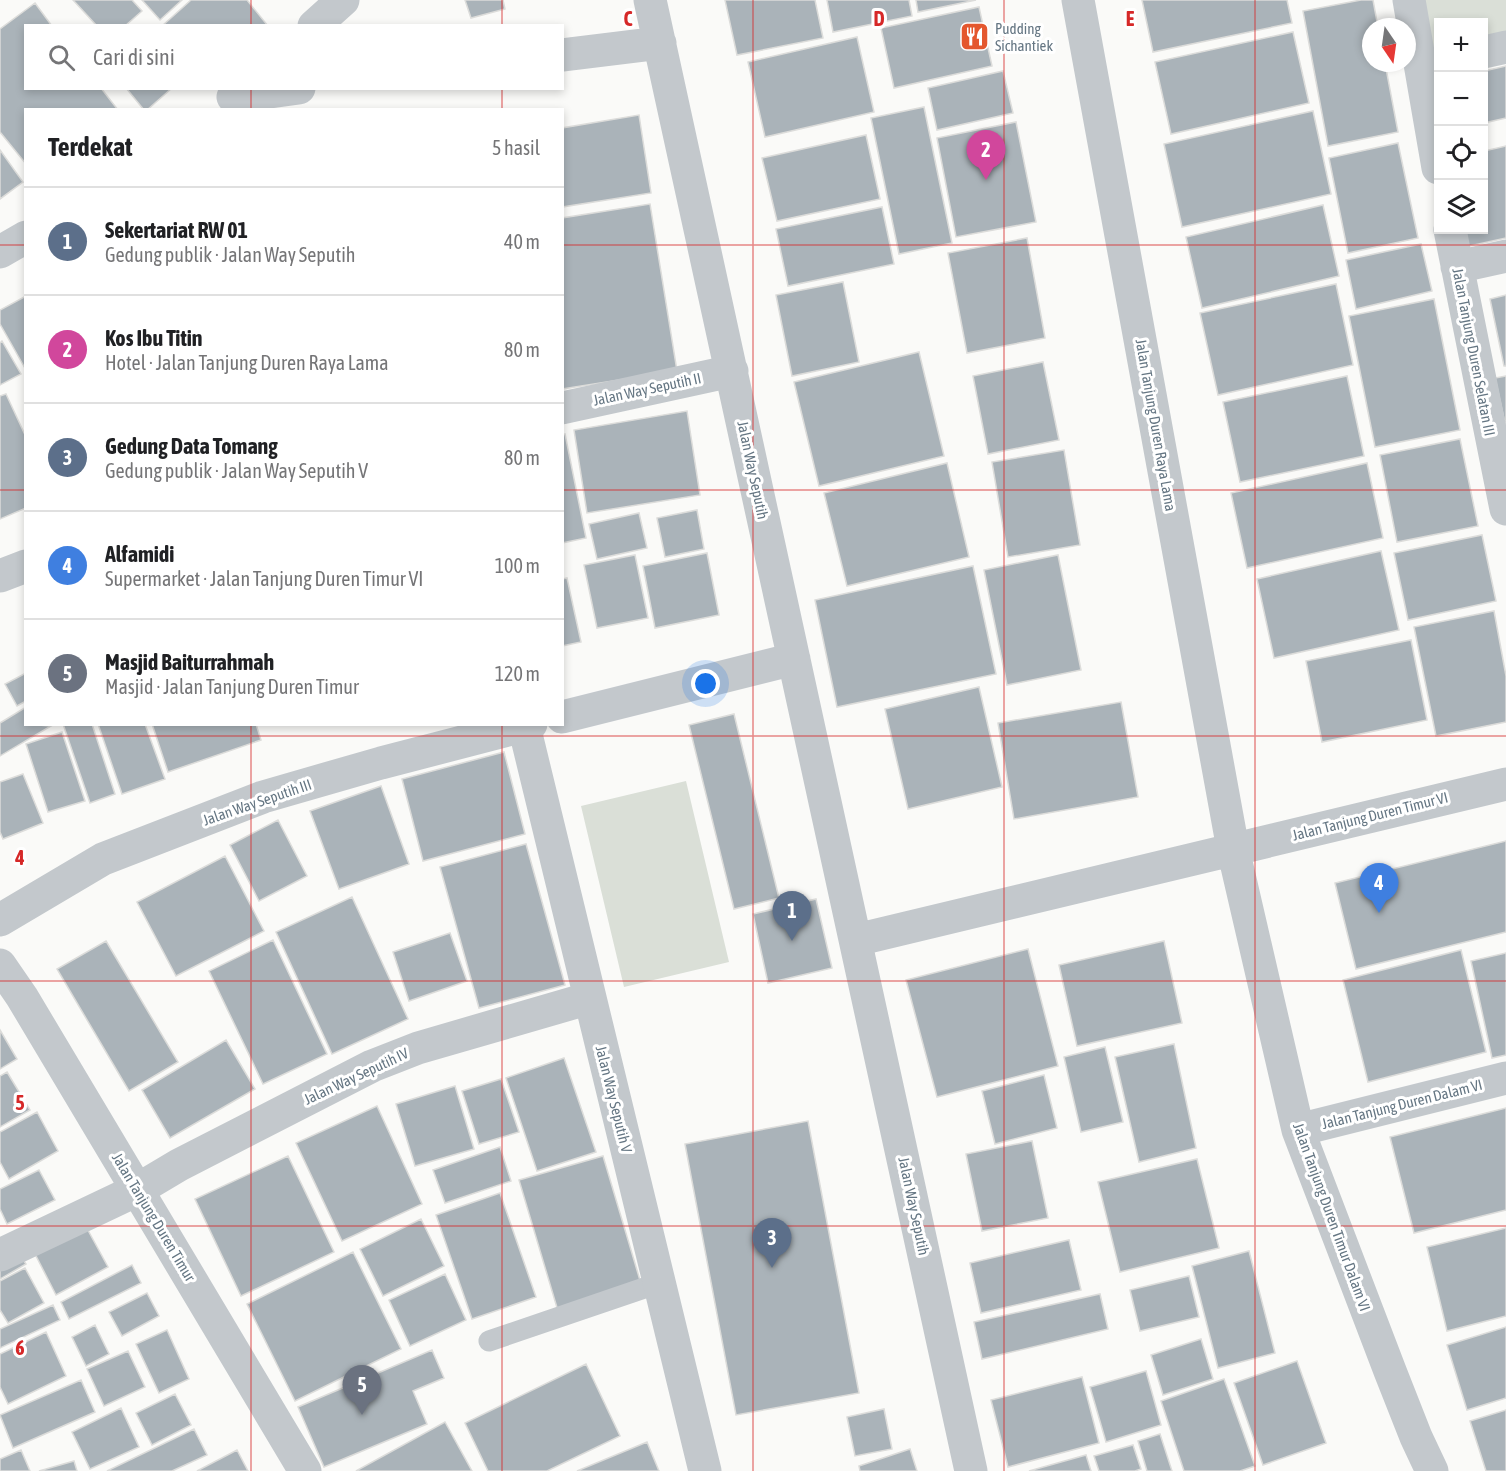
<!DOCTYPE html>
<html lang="id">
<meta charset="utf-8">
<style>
:root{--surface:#fff;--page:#f6f6f6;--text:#202124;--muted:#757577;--line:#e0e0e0;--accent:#7c3aed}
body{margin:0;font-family:"Asap Condensed",sans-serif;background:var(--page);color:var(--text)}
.controls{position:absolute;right:18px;top:18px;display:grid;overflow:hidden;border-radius:0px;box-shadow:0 3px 9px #0003}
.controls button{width:54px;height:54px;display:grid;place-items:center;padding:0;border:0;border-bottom:2px solid var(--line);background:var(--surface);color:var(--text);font:30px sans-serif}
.compass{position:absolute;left:1362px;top:18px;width:54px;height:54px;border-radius:50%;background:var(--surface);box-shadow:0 3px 9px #0003;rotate:167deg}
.you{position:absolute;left:706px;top:684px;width:21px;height:21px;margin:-15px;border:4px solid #fff;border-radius:50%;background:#1a73e8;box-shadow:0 0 0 9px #1a73e833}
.badge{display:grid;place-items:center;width:39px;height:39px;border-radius:50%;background:var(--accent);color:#fff;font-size:20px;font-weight:700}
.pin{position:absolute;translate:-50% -50px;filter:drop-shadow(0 2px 3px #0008)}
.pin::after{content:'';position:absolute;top:32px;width:21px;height:18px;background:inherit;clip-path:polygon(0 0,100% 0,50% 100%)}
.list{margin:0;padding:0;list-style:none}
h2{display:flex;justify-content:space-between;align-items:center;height:78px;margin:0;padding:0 24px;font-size:26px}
h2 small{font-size:20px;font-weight:400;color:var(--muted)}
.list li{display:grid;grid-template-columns:39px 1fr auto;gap:18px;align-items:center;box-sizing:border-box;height:108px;padding:0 24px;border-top:2px solid var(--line)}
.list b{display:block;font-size:22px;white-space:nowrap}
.list p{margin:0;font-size:20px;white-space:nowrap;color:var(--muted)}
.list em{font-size:20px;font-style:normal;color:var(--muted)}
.icon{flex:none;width:33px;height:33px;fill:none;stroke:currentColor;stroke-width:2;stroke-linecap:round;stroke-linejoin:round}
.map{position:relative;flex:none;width:1506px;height:1471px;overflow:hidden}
.search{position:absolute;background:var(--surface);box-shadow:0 3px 9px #0003;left:24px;top:24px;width:540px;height:66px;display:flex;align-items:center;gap:15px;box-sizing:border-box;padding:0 21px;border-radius:0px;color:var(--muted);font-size:22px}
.panel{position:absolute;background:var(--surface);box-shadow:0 3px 9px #0003;left:24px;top:108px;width:540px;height:618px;border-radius:0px}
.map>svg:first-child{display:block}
.green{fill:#dadfd7}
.building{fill:#aab3b9;stroke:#dcdcda;stroke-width:1.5}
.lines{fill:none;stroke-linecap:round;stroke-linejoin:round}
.lane{stroke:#c3c8cc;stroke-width:21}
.street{stroke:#c3c8cc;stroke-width:33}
.grid{fill:none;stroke:#d62828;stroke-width:1.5;stroke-opacity:0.55}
.labels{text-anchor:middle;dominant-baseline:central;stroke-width:6;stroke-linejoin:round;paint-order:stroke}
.poi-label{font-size:15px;fill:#657683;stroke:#fff;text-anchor:start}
.street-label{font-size:15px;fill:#657683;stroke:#fff}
.grid-label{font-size:20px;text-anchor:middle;font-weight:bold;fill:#d62828;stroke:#fff;stroke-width:6;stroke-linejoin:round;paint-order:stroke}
</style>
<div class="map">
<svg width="1506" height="1471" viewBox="0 0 1506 1471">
<rect width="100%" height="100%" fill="#fafaf8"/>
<!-- green -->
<path class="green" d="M1397,0H1506V43L1484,49V22H1438V59L1407,66Z
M686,781L729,962L624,987L581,806Z"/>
<!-- building -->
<path class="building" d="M73,0H132L142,11L125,26H97Z
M142,0H182L160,20Z
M191,0H247L268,26H162Z
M465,0H503L505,9L471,18Z
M725,0H815L823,38L737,55Z
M827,0H909L912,16L833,32Z
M916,0H976L918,12Z
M1142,0H1287L1292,23L1153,52Z
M1361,0H1373L1378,27H1371V63H1385L1398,132L1328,146L1303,11Z
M35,3L52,26H26V88H101L118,110H26V164L0,132V29Z
M979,7L992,66L894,88L881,28Z
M1293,32L1309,103L1171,134L1155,62Z
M857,37L874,112L765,137L748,62Z
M1506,66V118L1484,123V71Z
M1003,71L1013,113L937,130L928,88Z
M126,88H172L147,110H144Z
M924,107L952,243L899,254L871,118Z
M1313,111L1331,194L1182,227L1164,144Z
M639,115L651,193L562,207V128Z
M1016,122L1036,222L956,237L937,138Z
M866,135L880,199L777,221L762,158Z
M1398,143L1418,238L1348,253L1329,158Z
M1506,146V238L1465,247L1462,230H1484V151Z
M0,150L23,182L0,199Z
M650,204L677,371L562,389V218Z
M1323,205L1339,276L1202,308L1186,237Z
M882,207L894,264L788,286L776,229Z
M1027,238L1045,338L967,353L948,253Z
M1421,244L1432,291L1356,309L1346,260Z
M843,282L859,362L792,376L776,295Z
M1336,284L1353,365L1218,395L1200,313Z
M1506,295V366H1504L1490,299Z
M26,296V370L0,324V310Z
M1434,299L1460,430L1375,447L1349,316Z
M2,341L21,374L0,385V343Z
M919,352L944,456L819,486L794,382Z
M1043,362L1059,440L988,454L973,376Z
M1347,376L1364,456L1240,482L1223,402Z
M1506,376V428L1495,378Z
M6,394L26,437V508L0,519V396Z
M687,411L700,495L587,513L574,430Z
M565,434L586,538L562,543V435Z
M1460,439L1478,526L1397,542L1380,455Z
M1064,450L1080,545L1008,557L992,462Z
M947,463L969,557L847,586L824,493Z
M1367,463L1383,538L1247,568L1231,493Z
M697,510L704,549L665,557L657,518Z
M639,513L647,548L597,559L589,524Z
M1482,535L1496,601L1408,620L1394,553Z
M1381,551L1399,630L1274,658L1257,579Z
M707,553L719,615L655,628L643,566Z
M635,555L648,618L597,628L584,565Z
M1058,555L1081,670L1007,685L984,570Z
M973,566L996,674L837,707L815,600Z
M567,578L581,642L562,646V579Z
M1494,611L1506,676V722L1436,736L1414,627Z
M1411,640L1427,720L1322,742L1306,661Z
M26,673V701L17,706L5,684Z
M979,687L1002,787L908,809L885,709Z
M1121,702L1138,797L1014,819L998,723Z
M26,707V724L51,726L0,756V723Z
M734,714L779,898L734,909L689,725Z
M63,724H92L115,794L90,803Z
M98,724H145L165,779L122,794Z
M152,724H256L261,740L168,772Z
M62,732L85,801L48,812L26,744Z
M504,752L525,834L423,861L402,779Z
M23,774L43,823L3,839L0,832V782Z
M381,786L409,864L339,889L310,811Z
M278,820L307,876L259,901L230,845Z
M1506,841V932L1356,969L1335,883Z
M526,844L565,985L479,1008L440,867Z
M225,856L264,931L176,976L137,902Z
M352,897L408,1019L332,1054L276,932Z
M816,899L832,968L768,983L753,914Z
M450,933L467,981L409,1001L393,952Z
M273,940L327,1054L263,1084L209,971Z
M106,941L178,1062L129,1091L57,969Z
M1164,941L1182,1023L1077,1046L1059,965Z
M1028,949L1058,1066L937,1097L906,980Z
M1461,950L1486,1052L1368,1082L1343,980Z
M1506,953V1055L1492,1058L1471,961Z
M0,1030L17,1059L0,1069Z
M226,1040L255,1089L170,1138L142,1090Z
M1174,1044L1196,1148L1139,1162L1115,1057Z
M1105,1047L1123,1122L1081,1132L1064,1057Z
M564,1058L596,1152L537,1171L506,1078Z
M7,1072L30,1110L0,1127V1076Z
M1044,1075L1057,1128L995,1144L982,1091Z
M501,1079L519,1132L479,1144L462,1091Z
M455,1086L474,1149L415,1166L396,1104Z
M377,1106L422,1204L342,1241L296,1143Z
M1506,1108V1210L1414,1233L1390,1137Z
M37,1112L58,1151L9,1179L0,1162V1132Z
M808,1121L859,1393L736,1415L685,1144Z
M1032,1141L1048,1218L982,1231L966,1154Z
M500,1147L511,1181L445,1203L433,1170Z
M288,1156L334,1252L241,1296L195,1199Z
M603,1156L642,1287L558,1311L519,1180Z
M1197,1159L1219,1248L1120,1272L1098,1182Z
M39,1170L55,1200L7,1224L0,1209V1189Z
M500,1193L536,1297L472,1319L436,1215Z
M421,1219L444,1266L383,1296L360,1249Z
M84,1223L108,1267L56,1295L33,1250Z
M1506,1228V1316L1447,1331L1427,1247Z
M1069,1240L1081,1290L981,1313L970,1263Z
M15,1248L26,1264L0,1279V1257Z
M1249,1251L1275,1353L1218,1368L1192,1266Z
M353,1252L401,1349L295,1401L247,1304Z
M132,1265L141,1283L69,1319L61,1302Z
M25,1268L44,1303L8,1323L0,1310V1281Z
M445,1274L466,1320L410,1346L389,1300Z
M1189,1276L1199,1317L1140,1331L1130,1290Z
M147,1293L159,1316L122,1336L109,1312Z
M1100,1294L1108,1329L982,1359L974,1322Z
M53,1305L60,1320L0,1348V1329Z
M95,1325L109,1354L86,1366L72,1337Z
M1506,1327V1398L1467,1410L1447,1345Z
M167,1330L189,1379L159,1393L136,1344Z
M46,1332L66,1376L8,1404L0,1387V1354Z
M1201,1339L1213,1379L1163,1395L1151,1355Z
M432,1350L444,1378L413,1391L427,1424L324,1467L298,1407Z
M128,1351L145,1387L104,1406L87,1369Z
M1297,1361L1326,1443L1263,1465L1234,1383Z
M586,1364L620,1436L547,1471H488L465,1423Z
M1146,1371L1161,1425L1106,1442L1090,1387Z
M1082,1377L1099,1443L1008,1467L991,1400Z
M1224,1379L1255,1466L1240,1471H1184L1161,1401Z
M81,1380L95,1412L13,1448L0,1415Z
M175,1394L191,1425L152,1445L136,1413Z
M121,1408L139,1447L90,1469L72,1432Z
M884,1409L892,1449L855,1456L847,1417Z
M1506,1410V1471H1486L1470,1421Z
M445,1422L472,1471H356Z
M194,1429L207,1455L172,1471H107Z
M1160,1434L1172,1471H1147L1138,1441Z
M647,1442L659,1471H577Z
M1133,1445L1141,1469L1135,1471H1099L1094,1456Z
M910,1449L917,1471H860L859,1466Z
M21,1450L30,1471H0V1459Z
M237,1450L248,1471H197Z
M1086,1455L1091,1471H1029Z
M74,1461L77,1471H39Z"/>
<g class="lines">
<!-- lane -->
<path class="lane" d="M489,1341L659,1283"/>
<!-- street -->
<path class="street" d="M650,0L971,1471
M1078,0L1233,849L1298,1130L1390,1371L1416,1437L1432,1471
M1409,0L1438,168
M314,26L343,0
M1484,52L1506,47
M562,55L660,43
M233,97L299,88
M1450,230L1506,509
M0,252L26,237
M1457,267L1506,256
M562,408L732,371
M0,576L26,566
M562,717L794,659
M524,726L705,1471
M0,920L103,859L263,797L381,763L531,724
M856,940L1506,784
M0,965L22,997L305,1471
M1298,1130L1506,1078
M0,1255L137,1190L179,1165L372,1066L418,1048L590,998"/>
</g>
<!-- grid -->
<path class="grid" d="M251,0V26M502,0V26M753,0V1471M1004,0V1471M1255,0V1471M251,88V110M502,88V110M0,245H26M562,245H1506M0,490H26M562,490H1506M251,724V1471M502,724V1471M0,736H1506M0,981H1506M0,1226H1506"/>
<!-- icons -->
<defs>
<symbol id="restaurant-square" viewBox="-11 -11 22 22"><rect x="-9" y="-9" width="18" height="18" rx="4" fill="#e4572e" stroke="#fff"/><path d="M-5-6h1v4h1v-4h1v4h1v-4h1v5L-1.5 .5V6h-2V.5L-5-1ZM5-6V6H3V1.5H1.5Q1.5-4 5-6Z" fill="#fff"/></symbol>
</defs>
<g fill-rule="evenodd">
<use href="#restaurant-square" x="958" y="20" width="33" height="33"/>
</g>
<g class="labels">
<!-- poi labels -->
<g class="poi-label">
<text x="995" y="28">Pudding<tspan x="995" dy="17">Sichantiek</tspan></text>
</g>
<!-- street labels -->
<g class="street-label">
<text transform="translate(1474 352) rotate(79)">Jalan Tanjung Duren Selatan III</text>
<text transform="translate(647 389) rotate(-12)">Jalan Way Seputih II</text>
<text transform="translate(1156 425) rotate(80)">Jalan Tanjung Duren Raya Lama</text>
<text transform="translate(753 470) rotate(78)">Jalan Way Seputih</text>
<text transform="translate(257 802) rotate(-19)">Jalan Way Seputih III</text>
<text transform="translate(1370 816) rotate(-14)">Jalan Tanjung Duren Timur VI</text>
<text transform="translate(356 1076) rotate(-25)">Jalan Way Seputih IV</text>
<text transform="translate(614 1099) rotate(76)">Jalan Way Seputih V</text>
<text transform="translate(1402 1104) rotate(-14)">Jalan Tanjung Duren Dalam VI</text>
<text transform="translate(914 1206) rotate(78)">Jalan Way Seputih</text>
<text transform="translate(154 1217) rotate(59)">Jalan Tanjung Duren Timur</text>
<text transform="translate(1332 1217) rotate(70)">Jalan Tanjung Duren Timur Dalam VI</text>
</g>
</g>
<g class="grid-label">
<text x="628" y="26">C</text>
<text x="879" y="26">D</text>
<text x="1130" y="26">E</text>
<text x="20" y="865">4</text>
<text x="20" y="1110">5</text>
<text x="20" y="1355">6</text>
</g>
</svg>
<div class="controls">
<button>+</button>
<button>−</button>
<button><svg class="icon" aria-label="locate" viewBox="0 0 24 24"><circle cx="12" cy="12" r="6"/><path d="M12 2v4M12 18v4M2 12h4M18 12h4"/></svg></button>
<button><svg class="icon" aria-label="layers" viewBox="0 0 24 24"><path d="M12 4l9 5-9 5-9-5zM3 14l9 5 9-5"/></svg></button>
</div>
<svg class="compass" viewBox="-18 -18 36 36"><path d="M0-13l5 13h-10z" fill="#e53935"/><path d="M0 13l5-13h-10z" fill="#757577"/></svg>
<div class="you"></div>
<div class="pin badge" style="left:792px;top:941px;background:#5c6f8a">1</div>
<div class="pin badge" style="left:986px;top:180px;background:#d1479c">2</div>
<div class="pin badge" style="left:772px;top:1268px;background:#5c6f8a">3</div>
<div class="pin badge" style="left:1379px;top:913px;background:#3f7fe0">4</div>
<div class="pin badge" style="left:362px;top:1415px;background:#6b7280">5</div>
<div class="search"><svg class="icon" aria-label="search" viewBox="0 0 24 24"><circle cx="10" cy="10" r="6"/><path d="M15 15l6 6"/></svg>Cari di sini</div>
<section class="panel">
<h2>Terdekat<small>5 hasil</small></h2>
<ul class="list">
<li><span class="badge" style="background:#5c6f8a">1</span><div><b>Sekertariat RW 01</b><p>Gedung publik · Jalan Way Seputih</p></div><em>40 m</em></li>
<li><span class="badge" style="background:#d1479c">2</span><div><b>Kos Ibu Titin</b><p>Hotel · Jalan Tanjung Duren Raya Lama</p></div><em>80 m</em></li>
<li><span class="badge" style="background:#5c6f8a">3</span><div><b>Gedung Data Tomang</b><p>Gedung publik · Jalan Way Seputih V</p></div><em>80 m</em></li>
<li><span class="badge" style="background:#3f7fe0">4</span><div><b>Alfamidi</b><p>Supermarket · Jalan Tanjung Duren Timur VI</p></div><em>100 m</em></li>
<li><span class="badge" style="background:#6b7280">5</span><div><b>Masjid Baiturrahmah</b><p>Masjid · Jalan Tanjung Duren Timur</p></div><em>120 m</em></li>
</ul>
</section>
</div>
